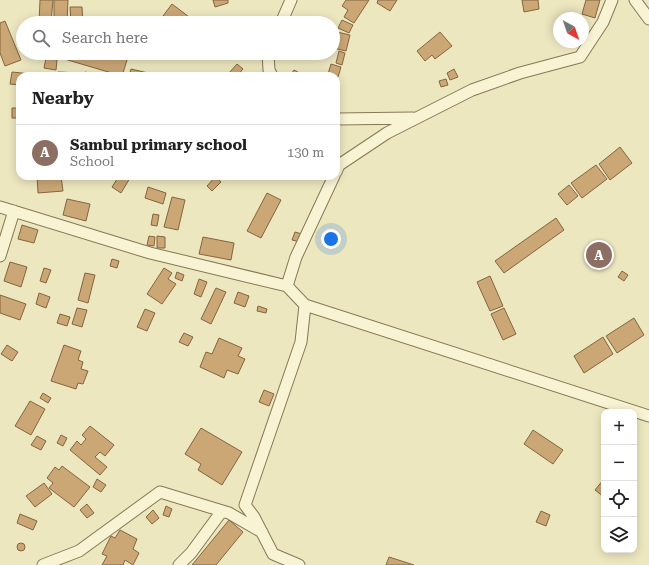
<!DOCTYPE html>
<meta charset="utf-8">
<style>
:root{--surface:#fff;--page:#f2f2f2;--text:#222;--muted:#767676;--line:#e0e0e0;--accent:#b45309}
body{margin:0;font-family:"Roboto Serif",serif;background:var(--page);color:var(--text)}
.controls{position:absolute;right:12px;bottom:12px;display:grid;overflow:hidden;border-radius:8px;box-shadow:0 2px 10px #0003}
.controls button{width:36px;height:36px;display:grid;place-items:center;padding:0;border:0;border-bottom:1px solid var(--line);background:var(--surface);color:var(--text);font:20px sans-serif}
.compass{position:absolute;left:553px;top:12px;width:36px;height:36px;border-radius:50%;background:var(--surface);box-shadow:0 2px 10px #0003;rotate:140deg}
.you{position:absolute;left:331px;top:239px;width:14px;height:14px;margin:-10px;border:3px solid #fff;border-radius:50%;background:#1a73e8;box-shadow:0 0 0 6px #1a73e833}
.badge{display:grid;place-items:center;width:26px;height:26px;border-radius:50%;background:var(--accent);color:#fff;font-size:13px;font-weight:700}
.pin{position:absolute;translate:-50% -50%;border:2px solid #fff;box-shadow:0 1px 4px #0006}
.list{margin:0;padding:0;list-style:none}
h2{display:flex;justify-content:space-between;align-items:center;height:52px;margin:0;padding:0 16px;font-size:17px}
h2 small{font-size:13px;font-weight:400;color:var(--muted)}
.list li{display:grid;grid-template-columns:26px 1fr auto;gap:12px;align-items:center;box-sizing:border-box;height:56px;padding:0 16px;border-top:1px solid var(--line)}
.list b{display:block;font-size:15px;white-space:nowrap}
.list p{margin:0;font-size:13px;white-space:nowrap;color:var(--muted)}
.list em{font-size:13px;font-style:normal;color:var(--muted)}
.icon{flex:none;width:22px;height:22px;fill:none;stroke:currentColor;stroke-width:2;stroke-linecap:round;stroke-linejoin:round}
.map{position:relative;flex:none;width:649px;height:565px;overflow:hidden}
.search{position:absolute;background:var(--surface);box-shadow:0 2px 10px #0003;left:16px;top:16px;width:324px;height:44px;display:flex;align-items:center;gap:10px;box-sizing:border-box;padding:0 14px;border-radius:22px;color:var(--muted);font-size:15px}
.panel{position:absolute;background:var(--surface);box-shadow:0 2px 10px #0003;left:16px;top:72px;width:324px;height:108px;border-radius:12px}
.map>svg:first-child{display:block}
.building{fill:#cba776;stroke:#84653e}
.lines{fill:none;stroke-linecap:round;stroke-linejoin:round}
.street-casing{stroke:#867858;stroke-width:13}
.street{stroke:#f8f3d3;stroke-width:11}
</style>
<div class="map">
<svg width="649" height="565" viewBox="0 0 649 565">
<rect width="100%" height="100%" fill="#ede7c0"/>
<!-- building -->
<path class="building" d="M40,0H53L51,23H39Z
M54,0H68L67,23H54Z
M213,0H228V3L215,7Z
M346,0H369L354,23L344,17L348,10L342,6Z
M378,0H397L390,11L377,3Z
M522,0H538L539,9L524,12Z
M586,0H600L595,18L582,14Z
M172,4L197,23H172L163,16Z
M70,7H82L83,23H71Z
M342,20L353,25L349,33L338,28Z
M5,21L21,60L5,66L0,53V23Z
M333,31L350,35L346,51L333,48Z
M440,32L452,46L435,59L432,55L425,61L417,51Z
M339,51L345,53L342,65L336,63Z
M62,53H104L127,60L122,76L61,58Z
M46,58L57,60L56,70L44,68Z
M237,64L243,69L237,76H232L229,73Z
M331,64L341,67L338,77L328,74Z
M131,69L161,76H129Z
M454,69L458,77L450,80L447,73Z
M294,70L305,76H290Z
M12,72L31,74V76H20V85L10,84Z
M58,72L79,73L78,76H58Z
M85,72L104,76H84Z
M446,79L448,85L441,87L439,81Z
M12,108H20V118H12Z
M620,147L632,163L610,180L599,164Z
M596,165L607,179L582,198L571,183Z
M37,176H61L63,191L38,193Z
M119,176H127L130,178L121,193L112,187Z
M215,177L221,182L212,191L207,186Z
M569,185L578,196L567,205L558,194Z
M148,187L166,193L163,204L145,198Z
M267,193L281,200L261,238L247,231Z
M172,197L185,200L178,230L164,227Z
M67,199L90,204L86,221L63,215Z
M153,214L159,215L157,226L151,225Z
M556,218L564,230L504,273L495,261Z
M22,225L38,230L34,243L18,239Z
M295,232L302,234L300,242L292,240Z
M149,236L155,237L154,246L147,245Z
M157,236L165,237V248H157Z
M203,237L234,243L231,260L199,254Z
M112,259L119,261L117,268L110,266Z
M10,262L27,267L21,287L4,281Z
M44,268L51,270L46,283L40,281Z
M164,268L172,273L168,279L176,284L162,304L147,294Z
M622,271L628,275L624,281L618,277Z
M177,272L184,275L182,281L175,278Z
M85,273L95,275L88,303L78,300Z
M490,276L503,306L490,311L477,282Z
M199,279L207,282L201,297L194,294Z
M216,288L226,292L211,324L201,319Z
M238,292L249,296L245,307L234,303Z
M39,293L50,297L46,308L36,304Z
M0,295L26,304L20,320L0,313Z
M258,306L267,309L266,313L257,311Z
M77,308L87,310L82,327L72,324Z
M504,308L516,334L503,340L491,314Z
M145,309L155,313L147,331L137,327Z
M60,314L70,317L67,326L57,323Z
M634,318L644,335L617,353L606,336Z
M184,333L193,337L188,346L179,342Z
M603,337L613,354L584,373L574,356Z
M219,338L242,348L238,356L245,359L238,374L227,370L224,378L200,367L206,352L212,354Z
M7,345L18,352L12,361L1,354Z
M64,345L81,351L78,360L83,362L81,369L88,371L83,384L78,383L76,389L51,381Z
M264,390L274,394L269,406L259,402Z
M43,393L51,398L48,403L40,398Z
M30,401L45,409L31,435L15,426Z
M90,426L114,445L105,456L100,452L95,457L107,467L100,475L70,450L77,441L81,445L86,439L82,435Z
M201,428L242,452L222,485L198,470L201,464L185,454Z
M533,430L563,450L553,464L524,444Z
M61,435L67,438L63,446L57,443Z
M37,436L46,441L41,450L31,445Z
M62,466L90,487L74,507L49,488L53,483L47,478L55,467L59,470Z
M97,479L106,485L101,492L93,487Z
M604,479V497L595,490Z
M44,483L52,494L35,507L26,496Z
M87,504L94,513L87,518L80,510Z
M166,506L172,509L169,517L163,515Z
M153,510L159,518L152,524L146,517Z
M541,511L550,515L546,526L536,522Z
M20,514L37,521L33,530L17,523Z
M229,520L243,532L216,565H192Z
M120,530L137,539L133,549L139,553L133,565L125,560L123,565H102L107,556L102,554L111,536L115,538Z
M17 547a4 4 0 1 1 8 0a4 4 0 1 1-8 0Z
M389,557L414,565H386Z"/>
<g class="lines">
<defs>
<path id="street" d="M635,0L649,19
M281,23L291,0
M268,53L269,70L272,76
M336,119L413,118
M336,172L339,165L387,133L472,90L520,73L580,57L603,22L612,0
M0,207L150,253L287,286
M0,256L14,211
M305,305L649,416
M43,565L79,551L160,492L229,513L262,532
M179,565L191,553L222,511
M299,565L273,554L254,517L245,505L301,342L305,305L287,286L296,257L334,176"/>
</defs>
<!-- street casing -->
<use href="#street" class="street-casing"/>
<!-- street -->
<use href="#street" class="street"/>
</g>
</svg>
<div class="controls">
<button>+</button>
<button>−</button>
<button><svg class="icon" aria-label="locate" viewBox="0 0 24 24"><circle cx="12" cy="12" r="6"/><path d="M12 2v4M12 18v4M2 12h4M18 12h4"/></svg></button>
<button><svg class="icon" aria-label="layers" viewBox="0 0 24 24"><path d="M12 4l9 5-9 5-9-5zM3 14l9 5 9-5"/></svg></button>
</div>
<svg class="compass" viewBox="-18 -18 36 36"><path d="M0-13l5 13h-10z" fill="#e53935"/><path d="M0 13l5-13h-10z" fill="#767676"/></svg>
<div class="you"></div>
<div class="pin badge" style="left:599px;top:255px;background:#8d6e63">A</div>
<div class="search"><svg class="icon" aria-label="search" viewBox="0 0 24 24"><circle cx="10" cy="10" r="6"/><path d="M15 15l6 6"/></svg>Search here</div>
<section class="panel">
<h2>Nearby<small></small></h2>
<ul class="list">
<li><span class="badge" style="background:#8d6e63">A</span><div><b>Sambul primary school</b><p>School</p></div><em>130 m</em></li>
</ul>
</section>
</div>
